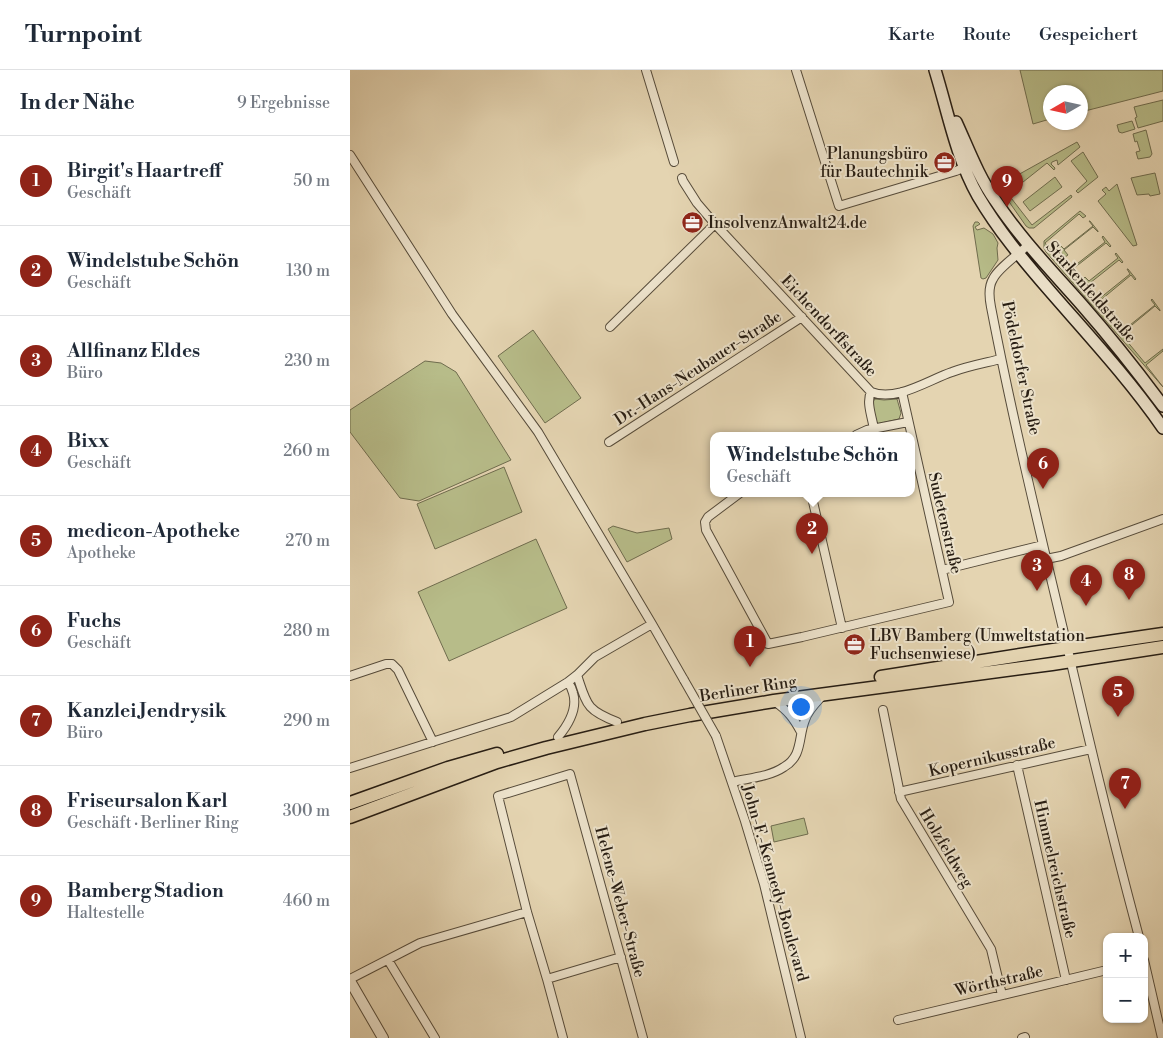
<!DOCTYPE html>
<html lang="de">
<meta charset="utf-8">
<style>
:root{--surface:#fff;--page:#f2f2f3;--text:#1f2937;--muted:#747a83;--line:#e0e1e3;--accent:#8f2418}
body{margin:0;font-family:"Libre Bodoni",serif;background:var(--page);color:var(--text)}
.controls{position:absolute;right:15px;bottom:15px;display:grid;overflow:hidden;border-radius:10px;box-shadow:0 1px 4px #0004}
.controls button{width:45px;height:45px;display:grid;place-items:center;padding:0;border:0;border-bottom:1px solid var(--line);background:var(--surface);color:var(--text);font:25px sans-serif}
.compass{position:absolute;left:693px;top:15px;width:45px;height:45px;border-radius:50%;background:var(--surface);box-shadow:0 1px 4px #0004;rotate:261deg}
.you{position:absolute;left:450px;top:636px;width:18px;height:18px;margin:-12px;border:4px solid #fff;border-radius:50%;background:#1a73e8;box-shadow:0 0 0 8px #1a73e833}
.badge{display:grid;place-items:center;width:32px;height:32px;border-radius:50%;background:var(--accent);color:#fff;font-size:16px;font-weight:700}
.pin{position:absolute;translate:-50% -41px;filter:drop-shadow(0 1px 2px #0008)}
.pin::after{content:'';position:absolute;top:26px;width:18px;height:15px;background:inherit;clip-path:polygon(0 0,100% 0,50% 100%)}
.popup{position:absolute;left:360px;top:362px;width:205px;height:65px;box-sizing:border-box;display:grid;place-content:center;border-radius:10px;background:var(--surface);filter:drop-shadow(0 1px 4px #0005);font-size:16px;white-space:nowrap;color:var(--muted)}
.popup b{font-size:19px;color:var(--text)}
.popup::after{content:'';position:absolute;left:50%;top:100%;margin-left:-10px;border:10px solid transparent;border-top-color:var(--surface)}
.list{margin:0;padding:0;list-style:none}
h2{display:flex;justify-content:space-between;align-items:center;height:65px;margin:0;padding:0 20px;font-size:21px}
h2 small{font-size:16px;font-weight:400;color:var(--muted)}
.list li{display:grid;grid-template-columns:32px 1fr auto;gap:15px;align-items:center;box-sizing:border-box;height:90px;padding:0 20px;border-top:1px solid var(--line)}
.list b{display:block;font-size:19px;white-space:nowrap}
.list p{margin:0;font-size:16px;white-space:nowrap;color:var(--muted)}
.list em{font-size:16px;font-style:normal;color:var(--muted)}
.map{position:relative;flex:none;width:813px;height:968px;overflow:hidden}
header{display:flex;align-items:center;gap:30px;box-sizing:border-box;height:70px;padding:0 25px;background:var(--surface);border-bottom:1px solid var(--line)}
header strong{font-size:24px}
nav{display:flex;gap:28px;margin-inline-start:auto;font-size:18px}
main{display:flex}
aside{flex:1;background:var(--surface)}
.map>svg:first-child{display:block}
.green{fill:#b7bc89;stroke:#6f6c4e}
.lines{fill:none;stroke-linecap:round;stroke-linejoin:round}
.minor-casing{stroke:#564b3a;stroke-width:10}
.tertiary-casing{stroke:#564b3a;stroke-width:12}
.secondary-casing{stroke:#271d13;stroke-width:14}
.primary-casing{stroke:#271d13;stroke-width:15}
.minor{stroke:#ede3cc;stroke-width:8}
.tertiary{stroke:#ede3cc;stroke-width:10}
.secondary{stroke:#ede3cc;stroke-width:11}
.primary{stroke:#e4d4b1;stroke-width:12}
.minor-bridge-casing{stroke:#564b3a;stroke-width:10;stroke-linecap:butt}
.minor-bridge{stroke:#ede3cc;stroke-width:8}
.labels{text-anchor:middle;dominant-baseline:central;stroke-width:4;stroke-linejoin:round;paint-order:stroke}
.poi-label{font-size:16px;fill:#271d13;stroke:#ede3cc;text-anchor:start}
.street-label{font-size:16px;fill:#271d13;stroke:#ede3cc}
</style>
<header>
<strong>Turnpoint</strong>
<nav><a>Karte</a><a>Route</a><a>Gespeichert</a></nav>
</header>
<main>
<aside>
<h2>In der Nähe<small>9 Ergebnisse</small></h2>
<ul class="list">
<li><span class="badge">1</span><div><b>Birgit's Haartreff</b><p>Geschäft</p></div><em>50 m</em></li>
<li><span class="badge">2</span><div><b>Windelstube Schön</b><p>Geschäft</p></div><em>130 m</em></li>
<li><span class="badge">3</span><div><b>Allfinanz Eldes</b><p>Büro</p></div><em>230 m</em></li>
<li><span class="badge">4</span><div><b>Bixx</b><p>Geschäft</p></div><em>260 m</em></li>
<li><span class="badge">5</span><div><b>medicon-Apotheke</b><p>Apotheke</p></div><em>270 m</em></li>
<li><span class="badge">6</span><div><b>Fuchs</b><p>Geschäft</p></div><em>280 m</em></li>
<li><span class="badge">7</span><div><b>Kanzlei Jendrysik</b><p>Büro</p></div><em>290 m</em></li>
<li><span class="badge">8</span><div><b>Friseursalon Karl</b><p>Geschäft · Berliner Ring</p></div><em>300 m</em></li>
<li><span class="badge">9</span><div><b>Bamberg Stadion</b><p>Haltestelle</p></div><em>460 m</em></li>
</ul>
</aside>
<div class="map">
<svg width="813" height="968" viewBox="0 0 813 968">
<rect width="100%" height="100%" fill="#e4d4b1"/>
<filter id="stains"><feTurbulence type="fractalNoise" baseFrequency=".004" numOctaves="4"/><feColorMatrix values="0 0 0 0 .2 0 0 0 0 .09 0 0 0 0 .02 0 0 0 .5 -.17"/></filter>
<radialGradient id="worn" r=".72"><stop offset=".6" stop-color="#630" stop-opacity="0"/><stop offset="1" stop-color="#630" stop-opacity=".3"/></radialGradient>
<!-- green -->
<path class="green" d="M670,0H813V21L731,42L730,22H700V49L683,54Z
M813,30V51L788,58L785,48L787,47L784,37Z
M782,51L785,59L772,63L769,62L767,55Z
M796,60L802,84L800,87L788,89L786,82L790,81L787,71L785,72L783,64Z
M727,72L730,77L708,95L707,90L702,92L701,94L705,98L704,100L697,93L658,124L682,155L721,125L722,127L684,158H679L676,156L648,116Z
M733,82L748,107L728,123L726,121L737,111L721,91Z
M805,103L810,124L800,126L799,124L787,125L781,108Z
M705,107L712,117L680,141L673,132Z
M767,114L787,175L783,176L748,131L756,124L752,120L756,117L759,121Z
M730,141L736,146L733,148L729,144L695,173L718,201L755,172L752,167L753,166L761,176L760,177L756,173L719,202L744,233L780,204L777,199H778L786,209L785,210L781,205L746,234L770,263L805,235L801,230L802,229L810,240V241L805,236L771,264L795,293L813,279V281L796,295L813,317L696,182L694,178V171Z
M739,151H740L748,161V162L743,157L714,180L718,185L715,187L707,177L710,175L714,179L743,156Z
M625,152H628L630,154L625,157L627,160L634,158L643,164L648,173L647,178L648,190L636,208L633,209L631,208L623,156Z
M766,183L773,192L772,193L769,190L740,213L743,217L741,219L733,209L735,207L739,211L768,188L765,184Z
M183,260L231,328L195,353L148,286Z
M75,291L91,293L106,302L161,390L69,431L50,428L0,362V340Z
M525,329L534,330L547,329L551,343L549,349L527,354L522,333Z
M154,397L172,442L85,479L67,434Z
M263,456L287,463L319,458L322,469L277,492L258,459Z
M186,469L217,538L99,591L68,522Z
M454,748L458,764L424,772L421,756Z"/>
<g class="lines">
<defs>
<path id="minor" d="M296,0L324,92
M446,0L489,136L606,101L618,96
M0,85L102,244L188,362L302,554L334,610
M332,108L333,111L347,133L365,154L521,322C547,332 578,310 602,302C618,296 635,293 651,289
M678,175C669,184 648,198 643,209C638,217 639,227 641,237C665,362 696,486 725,610C745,696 766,781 789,867
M260,257L365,154
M521,322C516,332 522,347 524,359
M506,365L517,360L558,352
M259,372L452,247
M390,423L358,447L355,452L356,460L418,574L452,567L599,532L552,322
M461,423L492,558
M696,489L711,486L813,449
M592,500L693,475
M227,605C237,635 236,640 267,652
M0,606L36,594H42L48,600L83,672
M424,631C438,641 443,647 451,662
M533,640L551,729L641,879L652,925
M366,666L395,751L414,814L451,968
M208,667C218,655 228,639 223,623C222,619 220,615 218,612
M667,695L716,910
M0,698L161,647L218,612L227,605L245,587L302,554
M382,712C399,708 419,707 434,697C453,686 448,667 455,650C458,640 466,633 473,625
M549,722L741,679
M271,887L197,909L177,842L148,726L220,704C245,792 269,880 293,968
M38,890L85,968
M794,890L812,968
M0,909L70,873L177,842
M197,909L213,968
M548,950L757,900
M672,968L675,967"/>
<path id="tertiary" d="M0,911L33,968"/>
<path id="secondary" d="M585,0C598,42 606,87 628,126C648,160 673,190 699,220C738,265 779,309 813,358
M606,52C618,78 628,106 645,130C670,168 702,201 732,235C761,268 787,301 813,336"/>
<path id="primary" d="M531,607L683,583L813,564
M0,733L98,698L147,684
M0,747L96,711L147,692L196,678L295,654L340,645L424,631L702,594L813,577"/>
</defs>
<!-- minor casing -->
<use href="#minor" class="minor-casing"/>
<!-- tertiary casing -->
<use href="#tertiary" class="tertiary-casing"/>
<!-- secondary casing -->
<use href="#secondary" class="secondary-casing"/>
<!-- primary casing -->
<use href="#primary" class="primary-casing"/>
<!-- minor -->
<use href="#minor" class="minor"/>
<!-- tertiary -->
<use href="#tertiary" class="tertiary"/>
<!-- secondary -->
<use href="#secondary" class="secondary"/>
<!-- primary -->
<use href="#primary" class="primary"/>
<defs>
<path id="minor-bridge" d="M334,610L366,666"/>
</defs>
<!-- minor-bridge casing -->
<use href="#minor-bridge" class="minor-bridge-casing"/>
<!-- minor-bridge -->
<use href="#minor-bridge" class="minor-bridge"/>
</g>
<!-- icons -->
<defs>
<symbol id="office-disc" viewBox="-11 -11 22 22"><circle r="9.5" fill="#8f2418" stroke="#ede3cc"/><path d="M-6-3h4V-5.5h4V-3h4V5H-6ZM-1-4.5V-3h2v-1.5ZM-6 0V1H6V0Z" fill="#fff"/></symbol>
</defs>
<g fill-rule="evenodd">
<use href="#office-disc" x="582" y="80" width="25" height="25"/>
<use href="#office-disc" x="330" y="140" width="25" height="25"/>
<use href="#office-disc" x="492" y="562" width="25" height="25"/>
</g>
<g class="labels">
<!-- poi labels -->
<g class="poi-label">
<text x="578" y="84" text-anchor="end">Planungsbüro<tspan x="578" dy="18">für Bautechnik</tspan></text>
<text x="358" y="153">InsolvenzAnwalt24.de</text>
<text x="520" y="566">LBV Bamberg (Umweltstation<tspan x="520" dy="18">Fuchsenwiese)</tspan></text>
</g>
<!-- street labels -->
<g class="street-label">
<text transform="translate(741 222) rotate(49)">Starkenfeldstraße</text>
<text transform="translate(479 256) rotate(47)">Eichendorffstraße</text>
<text transform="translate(348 298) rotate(-33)">Dr.-Hans-Neubauer-Straße</text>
<text transform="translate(671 298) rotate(78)">Pödeldorfer Straße</text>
<text transform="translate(595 453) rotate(77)">Sudetenstraße</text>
<text transform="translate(398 619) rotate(-9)">Berliner Ring</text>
<text transform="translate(642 687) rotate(-13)">Kopernikusstraße</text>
<text transform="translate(596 778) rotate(59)">Holzfeldweg</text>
<text transform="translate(705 799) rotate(77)">Himmelreichstraße</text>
<text transform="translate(425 813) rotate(74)">John-F.-Kennedy-Boulevard</text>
<text transform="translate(270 832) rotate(75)">Helene-Weber-Straße</text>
<text transform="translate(649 911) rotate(-13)">Wörthstraße</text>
</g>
</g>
<rect width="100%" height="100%" filter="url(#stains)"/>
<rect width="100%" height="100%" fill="url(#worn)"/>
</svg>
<div class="controls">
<button>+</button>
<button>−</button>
</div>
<svg class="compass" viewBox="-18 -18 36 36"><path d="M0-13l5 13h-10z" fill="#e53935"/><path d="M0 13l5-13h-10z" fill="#747a83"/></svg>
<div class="you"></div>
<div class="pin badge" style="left:400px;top:597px">1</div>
<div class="pin badge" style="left:462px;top:484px">2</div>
<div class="popup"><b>Windelstube Schön</b>Geschäft</div>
<div class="pin badge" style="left:687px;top:521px">3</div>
<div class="pin badge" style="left:736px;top:536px">4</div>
<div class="pin badge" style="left:768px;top:647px">5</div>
<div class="pin badge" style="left:693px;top:419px">6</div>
<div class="pin badge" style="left:775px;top:739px">7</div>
<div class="pin badge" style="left:779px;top:530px">8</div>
<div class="pin badge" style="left:657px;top:137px">9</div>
</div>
</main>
